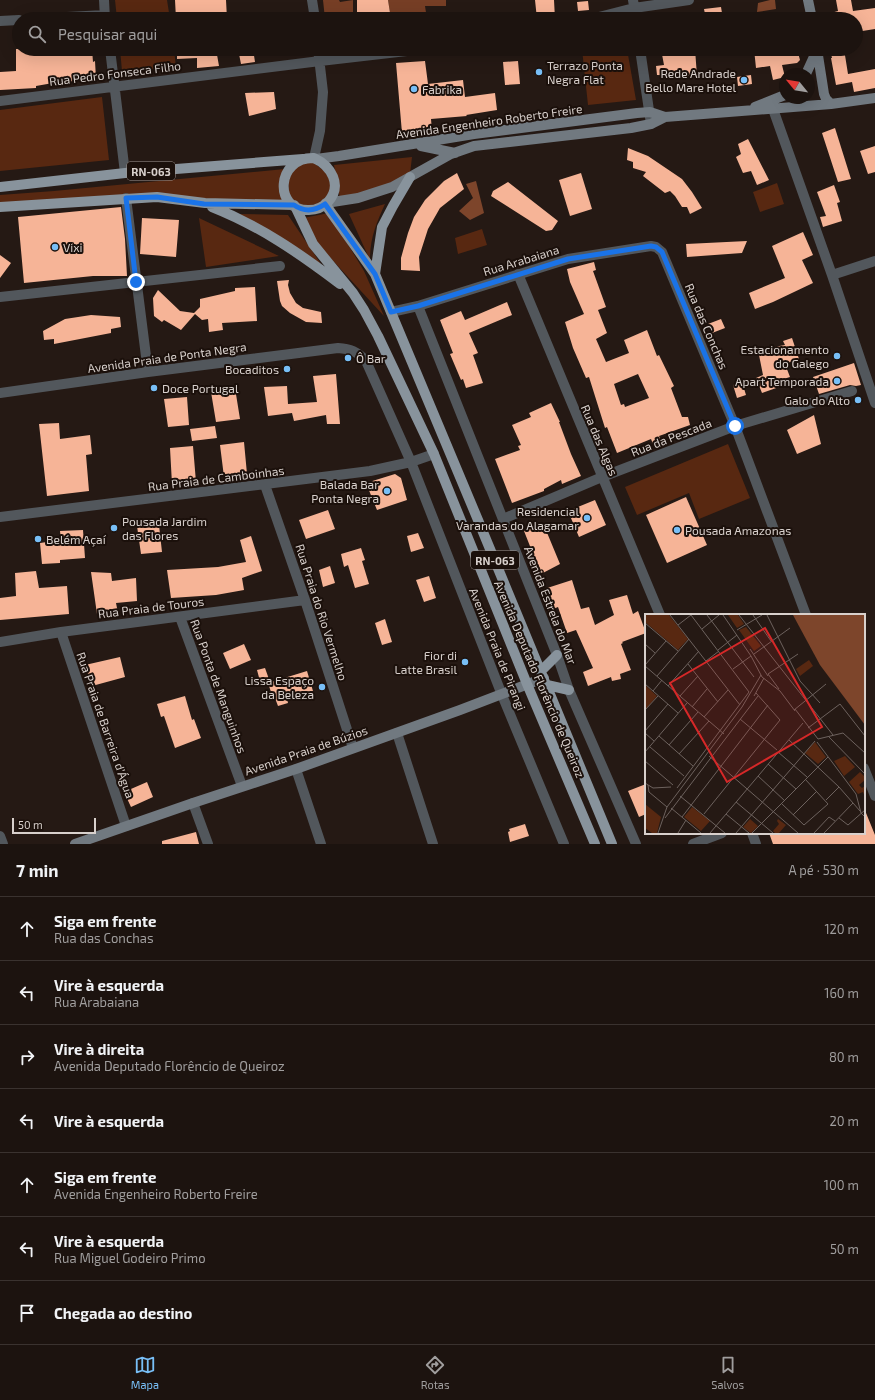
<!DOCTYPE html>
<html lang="pt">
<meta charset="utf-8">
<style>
:root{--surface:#1c130f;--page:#251c18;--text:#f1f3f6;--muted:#a09e9e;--line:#3a322f;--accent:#78bff7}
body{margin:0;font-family:"Exo 2",sans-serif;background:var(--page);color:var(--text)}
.compass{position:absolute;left:779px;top:68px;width:36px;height:36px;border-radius:50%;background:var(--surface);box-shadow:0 4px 16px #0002;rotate:300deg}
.scale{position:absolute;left:12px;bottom:10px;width:84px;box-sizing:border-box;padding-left:4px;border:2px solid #d8d0cc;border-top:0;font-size:11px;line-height:14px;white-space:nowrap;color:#d8d0cc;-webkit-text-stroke:3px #1b100b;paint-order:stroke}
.stop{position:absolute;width:12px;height:12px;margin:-9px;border:3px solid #1a73e8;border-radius:50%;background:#fff}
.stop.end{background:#1a73e8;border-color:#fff;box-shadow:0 1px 4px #0008}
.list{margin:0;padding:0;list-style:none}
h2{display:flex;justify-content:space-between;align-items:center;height:52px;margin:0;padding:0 16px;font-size:17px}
h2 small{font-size:13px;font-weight:400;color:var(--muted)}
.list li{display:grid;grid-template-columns:26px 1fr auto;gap:12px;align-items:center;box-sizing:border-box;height:64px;padding:0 16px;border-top:1px solid var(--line)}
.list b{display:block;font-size:15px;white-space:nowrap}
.list p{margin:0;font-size:13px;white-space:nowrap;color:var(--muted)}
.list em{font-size:13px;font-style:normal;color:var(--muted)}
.icon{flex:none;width:22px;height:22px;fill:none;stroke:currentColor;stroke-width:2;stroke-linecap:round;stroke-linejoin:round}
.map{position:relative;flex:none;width:875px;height:844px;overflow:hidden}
.search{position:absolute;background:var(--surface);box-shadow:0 4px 16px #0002;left:12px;right:12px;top:12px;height:44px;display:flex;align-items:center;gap:10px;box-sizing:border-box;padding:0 14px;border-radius:22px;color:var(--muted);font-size:15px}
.sheet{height:500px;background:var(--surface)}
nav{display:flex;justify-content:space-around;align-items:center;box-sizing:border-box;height:56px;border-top:1px solid var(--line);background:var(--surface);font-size:11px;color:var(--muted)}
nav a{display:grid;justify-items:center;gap:2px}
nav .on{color:var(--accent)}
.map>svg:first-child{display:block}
.green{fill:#582811}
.forest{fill:#763e25}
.water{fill:#7d452b}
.building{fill:#f6b497;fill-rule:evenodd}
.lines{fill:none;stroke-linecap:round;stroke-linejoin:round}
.street{stroke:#52575c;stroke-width:10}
.secondary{stroke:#717980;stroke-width:10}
.primary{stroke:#88939c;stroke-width:10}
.route{stroke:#1a73e8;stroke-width:5}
.poi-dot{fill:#78bff7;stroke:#1b100b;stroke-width:1.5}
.labels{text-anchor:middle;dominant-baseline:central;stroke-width:4;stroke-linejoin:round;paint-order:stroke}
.shield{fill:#1b100b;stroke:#9f9692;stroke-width:1}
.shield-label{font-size:11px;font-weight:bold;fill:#d8d0cc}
.poi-label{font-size:12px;fill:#d8d0cc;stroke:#1b100b;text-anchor:end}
.street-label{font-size:12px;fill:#d8d0cc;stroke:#1b100b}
.inset-road{fill:none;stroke:#6d625e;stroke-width:1}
.view{fill:#d62828;fill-opacity:0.15;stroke:#d62828;stroke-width:2}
.inset-edge{fill:none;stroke:#d8d0cc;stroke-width:2}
</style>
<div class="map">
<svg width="875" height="844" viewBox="0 0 875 844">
<rect width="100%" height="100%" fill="#251914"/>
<!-- green -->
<path class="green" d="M115,0H167L170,19H117Z
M120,49H174L176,68L122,71Z
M582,49H627L636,100L588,105Z
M102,97L109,160L0,171V110Z
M412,157L410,174L373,191L340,199L334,165Z
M313,162L330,176L331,191L321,204L300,206L289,197L288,175L298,164Z
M285,169L288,203L213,201L181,196L0,205V195L54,191Z
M777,183L784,204L760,212L753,192Z
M385,204C376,224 370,238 370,260L349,214Z
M329,213L364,271L384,316L313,239L303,218Z
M238,214L288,215L321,264Z
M199,218L279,256L206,267Z
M482,229L487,245L458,254L455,238Z
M728,444L750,498L699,519L689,493L637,515L625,487Z"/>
<!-- forest -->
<path class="forest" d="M323,0H339L340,2L353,0V17L349,19H325Z
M388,0H446V6H425L427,19H391Z"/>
<!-- water -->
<path class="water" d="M770,0H775L776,9L757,12L758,3Z
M476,181L484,213L470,220L459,211L473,198L466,184Z"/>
<!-- building -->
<path class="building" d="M175,0H226L227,19H176Z
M357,0H388L391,19L357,18Z
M535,0H554L555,19H537Z
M836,0H851L853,11L875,8V29L856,32V19H821L820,16L838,11Z
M588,1L589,10L578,11L577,2Z
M721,7L723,19H706L704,9Z
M16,49H92L93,62L95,61L96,79L53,83L36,86V88L0,90V72L16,71Z
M177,49H216L219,66L197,68V58L177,59Z
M238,49H253L255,62L241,64Z
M661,49H695L697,76L657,75L656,66L664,65Z
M754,49H797L800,60L797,63L782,65L785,77L773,80L770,66L756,68Z
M830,49H844L848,74L875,69V88L854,92L852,82L836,85L831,58H832Z
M425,61L428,84L463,80L465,97L495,93L497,110L466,115L467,116L431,119L432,131L402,133L396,63Z
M518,61L520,84L505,85L503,62Z
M751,75L752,84L738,86L737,77Z
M274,92L276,109L249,116L245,93Z
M835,128L851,179L838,182L822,133Z
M748,139L769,180L757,185L751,171L743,173L736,157L741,154L738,144Z
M875,146V172L868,174L860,151Z
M628,148L648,156L682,179L692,192L702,208L690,214L687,207H682L675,196L670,191L665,193L643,176L646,172L633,168V162L627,160Z
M457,173L464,189L440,208L428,229L419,257L420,271L401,270V258L408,233L414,217L425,200L444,181Z
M581,173L592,209L570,216L559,180Z
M508,182L558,221L552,230L546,231L491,196L493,191Z
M834,185L840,202L837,203L842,221L823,227L820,217L826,216L817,192Z
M121,207L125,239L127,276H93L24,283L18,217Z
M142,218L179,220L176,257L140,254Z
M803,232L813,255L802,260L813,283L773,302L755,309L749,293L785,278L772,246Z
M747,241L742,253L687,257L686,244Z
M0,255L11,263L0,278Z
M594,262L596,270L593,271L606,307L598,310L607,333L596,339L606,362L629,353L624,340L647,330L657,356L659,355L674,386L671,388L682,417H688L690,425L659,436L661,441L653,444L651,439L617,453L607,427L605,428L589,377L586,378L573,348L565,322L584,314L570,282L567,269ZM638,374L649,398L625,407L624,404L621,405L614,384Z
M289,280L288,285L290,293L296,303L303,308L321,312L322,323L306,322L290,313L282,306L280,301L277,281Z
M255,287L257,321L222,323L223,330L209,332L208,319L202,320L195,314L181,330L164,320L162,322L154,316L153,298L158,290L180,311L194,313L200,307V299L235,291V288Z
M507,302L512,315L469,333L478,353L473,355L483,383L466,388L463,379L461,380L450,354L453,353L440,320L461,311L465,320Z
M91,315L120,317L121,327L111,329V333L54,344V339L44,340L43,331L65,319Z
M721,319L725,328L712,333L708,324Z
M792,338L799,359L785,364L790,377L777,381L779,387L762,393L756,378L763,375L758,350L785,345L783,341Z
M854,363L861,385L856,386L850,385L819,394L813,377Z
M336,374L340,424H327L326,415L294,421L292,413L268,416L264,387L287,386L288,404L317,402L313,376Z
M742,382L746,395L737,398L733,385Z
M235,388L240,419L216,422L211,392Z
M187,397L189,425L168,427L164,399Z
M551,403L560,422H559L571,454L581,476L562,484L561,480L544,489V491L512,503L495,459L520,450L518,446L521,445L512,425L531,417L529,413Z
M814,415L821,444L797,454L787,430Z
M59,423L60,439L90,435L92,454L86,455L89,491L47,496L39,424Z
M215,426L217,438L192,441L190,429Z
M244,442L247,474L224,477L220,445Z
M193,446L196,482L172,484L170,448Z
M395,474L401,478L407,500L377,510L366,483Z
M686,497L707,545L667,563L646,515Z
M595,500L606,525L579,537L568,511Z
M328,510L335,529L306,539L299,520Z
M543,523L560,564L541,574L524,531Z
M159,525L162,552L141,554L137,526Z
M83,530L85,558L60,560V563L42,564L40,543L61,540L60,531Z
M418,533L424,548L411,552L407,536Z
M251,536L262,571L242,578L244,590L216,595L171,598L167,570L218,567L246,562L240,540Z
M361,548L365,560L362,561L369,584L355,588L348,565L344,567L341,554Z
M330,566L335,583L323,587L319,570Z
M36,571L39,588L67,586L69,614L0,620V598L16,596L15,573Z
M91,572L111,573L112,581L136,578L137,601L116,603L118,613L97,614Z
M429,576L436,598L424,602L416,580Z
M572,580L581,609L589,607L595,625L614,615L609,600L627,595L633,614L638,611L646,633L622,642L623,643L621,644L631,670L620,674L621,679L612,681L611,677L588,686L583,672L593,668L576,630L567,633L558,607L548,611L541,590Z
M385,619L392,642L382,645L375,623Z
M244,644L251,660L230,669L223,653Z
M120,657L125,677L92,686L85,665Z
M265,668L270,682L261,685L257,670Z
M307,671L313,691L287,699L288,703L278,706L275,698H273L268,683Z
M185,696L192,720L194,719L201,738L175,748L164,716L161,717L157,704Z
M147,782L153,797L131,807L124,792Z
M646,784V814L639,817L628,791Z
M864,808L875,835V844H773L769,833H864Z
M525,824L529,836L510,842L508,832L510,831L509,829Z
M196,832L199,844H162V841Z"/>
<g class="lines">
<!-- street -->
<path class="street" d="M104,0L105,19
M312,0L315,19
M633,0L636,19
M29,19L105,15
M591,19L634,8L689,0
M0,21L19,20
M110,49L125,173
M640,49L651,124
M0,101L320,61L424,49
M773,109L832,275L875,403
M314,158L320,131L323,92L318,49
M126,198L148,372
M518,274L660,615
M832,275L875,261
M0,297L280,266
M418,306L557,655L569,690L636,844
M391,312L418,306L568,259L651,246L656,247L662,252L735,426L806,615
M0,393L148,372L338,348C350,349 357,351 366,361L411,462L502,695L564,844
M265,485L305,600L353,748
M0,517L370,471L411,462L434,454
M503,519L602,477L735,426L852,391
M180,617L242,786
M61,632L126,826
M0,642L61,632L305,600
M397,733L433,844
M864,768L875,796
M296,769L321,844
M193,803L208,844
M752,833L756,844
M0,836L3,844
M693,844L722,833"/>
<!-- secondary -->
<path class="secondary" d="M808,0L812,19
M817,49L824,94L826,99L831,104
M806,74L817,50
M755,107L785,95
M421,146L455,153
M316,159L339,156L474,134L637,113L650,112L665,117
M326,203L358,198L392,187L451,154L474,146L631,128L651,124L665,117L831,104L875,98
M75,844L193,803L296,769L460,710L544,678"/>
<!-- primary -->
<path class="primary" d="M314,158C331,166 343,185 328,202C323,207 316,210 309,210C273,211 276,157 314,158Z
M0,187L125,173L303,159
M325,204L375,274L478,520L612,844
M295,206L313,244L353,293L364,310L378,336L434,454L527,684L595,844
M0,207L157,197L205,203L294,205
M212,207C260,226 299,253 340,284
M375,274L382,227L393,206L410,177
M541,671L557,655
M547,685L569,690"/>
</g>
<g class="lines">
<!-- route -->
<path class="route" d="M136,282L126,198L157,197L204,204L294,205C304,212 315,211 325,204L375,274L391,312L418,306L568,259L651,246L656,247L662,252L735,426"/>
</g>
<!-- markers -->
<g class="poi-dot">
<circle cx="539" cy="72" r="4"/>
<circle cx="744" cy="80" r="4"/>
<circle cx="414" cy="89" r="4"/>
<circle cx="55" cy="247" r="4"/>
<circle cx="837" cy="356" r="4"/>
<circle cx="348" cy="358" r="4"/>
<circle cx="287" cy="369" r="4"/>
<circle cx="837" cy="381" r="4"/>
<circle cx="154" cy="388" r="4"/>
<circle cx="858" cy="400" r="4"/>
<circle cx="387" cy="491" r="4"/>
<circle cx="587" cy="518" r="4"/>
<circle cx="114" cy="528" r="4"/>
<circle cx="677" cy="530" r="4"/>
<circle cx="38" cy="539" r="4"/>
<circle cx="465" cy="662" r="4"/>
<circle cx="322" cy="687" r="4"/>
</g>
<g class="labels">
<!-- shield labels -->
<g class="shield">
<rect x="127" y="162" width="48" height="18" rx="3"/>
<rect x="471" y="551" width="48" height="18" rx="3"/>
</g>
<g class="shield-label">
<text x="151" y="171">RN-063</text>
<text x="495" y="560">RN-063</text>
</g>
<!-- poi labels -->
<g class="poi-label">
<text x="547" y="65" text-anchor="start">Terrazo Ponta<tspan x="547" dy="14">Negra Flat</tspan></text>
<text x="736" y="73">Rede Andrade<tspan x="736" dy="14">Bello Mare Hotel</tspan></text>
<text x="422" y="89" text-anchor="start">Fabrika</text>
<text x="63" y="247" text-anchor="start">Vixi</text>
<text x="829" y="349">Estacionamento<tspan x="829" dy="14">do Galego</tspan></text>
<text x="356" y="358" text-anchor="start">Ô Bar</text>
<text x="279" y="369">Bocaditos</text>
<text x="829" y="381">Apart Temporada</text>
<text x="162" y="388" text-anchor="start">Doce Portugal</text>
<text x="850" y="400">Galo do Alto</text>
<text x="379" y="484">Balada Bar<tspan x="379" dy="14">Ponta Negra</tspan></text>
<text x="579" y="511">Residencial<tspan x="579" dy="14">Varandas do Alagamar</tspan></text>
<text x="122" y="521" text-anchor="start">Pousada Jardim<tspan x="122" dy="14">das Flores</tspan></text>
<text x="685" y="530" text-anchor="start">Pousada Amazonas</text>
<text x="46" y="539" text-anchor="start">Belém Açaí</text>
<text x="457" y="655">Fior di<tspan x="457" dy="14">Latte Brasil</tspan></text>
<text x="314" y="680">Lissa Espaço<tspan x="314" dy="14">da Beleza</tspan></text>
</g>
<!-- street labels -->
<g class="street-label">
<text transform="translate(115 73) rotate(-7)">Rua Pedro Fonseca Filho</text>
<text transform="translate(489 121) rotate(-8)">Avenida Engenheiro Roberto Freire</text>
<text transform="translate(521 260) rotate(-17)">Rua Arabaiana</text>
<text transform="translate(707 326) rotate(67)">Rua das Conchas</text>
<text transform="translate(167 357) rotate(-8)">Avenida Praia de Ponta Negra</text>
<text transform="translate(671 437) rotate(-21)">Rua da Pescada</text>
<text transform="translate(600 440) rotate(67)">Rua das Algas</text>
<text transform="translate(216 478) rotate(-7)">Rua Praia de Camboinhas</text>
<text transform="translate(551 605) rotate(69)">Avenida Estrela do Mar</text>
<text transform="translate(151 607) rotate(-7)">Rua Praia de Touros</text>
<text transform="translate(322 612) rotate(72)">Rua Praia do Rio Vermelho</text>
<text transform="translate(498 649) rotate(68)">Avenida Praia de Pirangi</text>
<text transform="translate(540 679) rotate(67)">Avenida Deputado Florêncio de Queiroz</text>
<text transform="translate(219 686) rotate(70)">Rua Ponta de Manguinhos</text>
<text transform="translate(106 725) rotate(71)">Rua Praia de Barreira d'Água</text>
<text transform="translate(306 750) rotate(-19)">Avenida Praia de Búzios</text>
</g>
</g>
<!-- overview -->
<g transform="translate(645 614)">
<rect width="220" height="220" fill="#251914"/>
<path d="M0,1H24L43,25L33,36L0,8ZM83,1H93L99,10L92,14ZM101,13L116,32L109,37L94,16ZM164,46L168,52L155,62L151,55ZM0,71L12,82L0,96ZM170,128L181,143L173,150L160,139ZM200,142L210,153L199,162L189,147ZM215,158L220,163V166L214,171L217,174L220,172V183L218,178L213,180L204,168ZM0,190L16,203L12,219H7L0,214ZM47,193L65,207L56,217L39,203ZM105,205L113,212L106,219L98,213ZM133,205L141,211L134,219H130L128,217L134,210L132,207Z" fill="#582811"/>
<path d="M148,1H220V111L175,51Z" fill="#7d452b"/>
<path class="inset-road" d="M25,1L95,91M62,1L109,63M78,1L106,42L117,63L135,77L150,97M94,1L188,121M108,1L126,27M122,1L155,67L175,89M0,9L33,37M33,11L46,1M57,15L74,1M92,16L117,1M0,30L10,39M105,35L123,62M73,36L92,21M109,40L145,14M61,47L74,37M43,50L73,88M0,51L21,27M0,52L79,120M88,55L106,42M123,60L153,40M123,60L134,75M12,62L44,25M0,70L33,99M23,72L54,37M8,77L17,66M35,82L53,62M109,82L119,64M47,93L62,75M150,95L173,125M0,96L13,82M149,96L181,70M59,103L83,76M95,105L132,136M163,114L195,90L220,122M0,117L23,90M0,119L9,127M14,122L48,152M184,123L220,160M173,125L198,119L220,139M144,126L194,173L215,197M172,128L211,180L216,199L220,203M24,131L53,98M5,133L39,162M0,138L42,89M133,138L162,163M34,140L64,107M64,142L153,219M0,147L28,171M123,150L151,175M113,162L140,187M0,169L8,174L26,173M3,171L4,178L22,193M32,174L104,78L46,1M35,182L80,219M181,186L194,173M91,188L128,219M137,190L159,211L183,190L160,165M26,194L56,219M59,200L135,106L111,79M81,200L104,219M148,201L172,177M37,203L123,91M20,204L113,82M194,204L203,211L220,196M13,219L22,193L97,93L116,61M33,219L41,206M65,219L158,109M91,219L170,127M107,219L183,143M169,219L184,203L190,207M179,219L208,189"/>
<path class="view" d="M120,14L177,113L82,168L25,69Z"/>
<rect width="220" height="220" class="inset-edge"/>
</g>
</svg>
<svg class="compass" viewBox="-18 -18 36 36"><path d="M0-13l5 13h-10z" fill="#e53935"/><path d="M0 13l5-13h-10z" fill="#a09e9e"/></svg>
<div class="scale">50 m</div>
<div class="stop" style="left:735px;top:426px"></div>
<div class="stop end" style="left:136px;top:282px"></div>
<div class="search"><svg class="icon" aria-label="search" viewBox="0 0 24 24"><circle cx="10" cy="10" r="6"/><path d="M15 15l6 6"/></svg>Pesquisar aqui</div>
</div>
<section class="sheet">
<h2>7 min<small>A pé · 530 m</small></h2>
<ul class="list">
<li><svg class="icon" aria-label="ahead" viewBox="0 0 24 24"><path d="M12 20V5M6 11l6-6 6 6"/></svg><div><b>Siga em frente</b><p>Rua das Conchas</p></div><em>120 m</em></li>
<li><svg class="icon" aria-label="left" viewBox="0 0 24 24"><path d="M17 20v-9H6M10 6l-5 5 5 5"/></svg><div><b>Vire à esquerda</b><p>Rua Arabaiana</p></div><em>160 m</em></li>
<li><svg class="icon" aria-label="right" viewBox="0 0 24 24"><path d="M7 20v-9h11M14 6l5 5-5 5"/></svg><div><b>Vire à direita</b><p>Avenida Deputado Florêncio de Queiroz</p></div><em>80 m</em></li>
<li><svg class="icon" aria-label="left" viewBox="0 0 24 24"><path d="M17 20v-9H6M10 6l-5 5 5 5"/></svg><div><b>Vire à esquerda</b></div><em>20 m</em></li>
<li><svg class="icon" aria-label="ahead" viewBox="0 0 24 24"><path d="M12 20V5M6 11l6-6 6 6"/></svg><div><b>Siga em frente</b><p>Avenida Engenheiro Roberto Freire</p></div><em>100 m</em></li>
<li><svg class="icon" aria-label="left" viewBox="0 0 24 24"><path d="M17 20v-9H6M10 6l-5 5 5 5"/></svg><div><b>Vire à esquerda</b><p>Rua Miguel Godeiro Primo</p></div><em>50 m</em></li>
<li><svg class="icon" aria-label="arrive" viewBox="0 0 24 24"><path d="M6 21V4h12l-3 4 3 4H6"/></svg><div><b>Chegada ao destino</b></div></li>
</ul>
</section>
<nav>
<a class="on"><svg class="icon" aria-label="map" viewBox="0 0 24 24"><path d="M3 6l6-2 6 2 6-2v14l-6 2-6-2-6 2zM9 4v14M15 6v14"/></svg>Mapa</a>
<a><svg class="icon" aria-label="directions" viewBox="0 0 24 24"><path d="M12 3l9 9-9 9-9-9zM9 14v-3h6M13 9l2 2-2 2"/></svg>Rotas</a>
<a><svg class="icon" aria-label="saved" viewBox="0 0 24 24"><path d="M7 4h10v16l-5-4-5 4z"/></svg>Salvos</a>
</nav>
